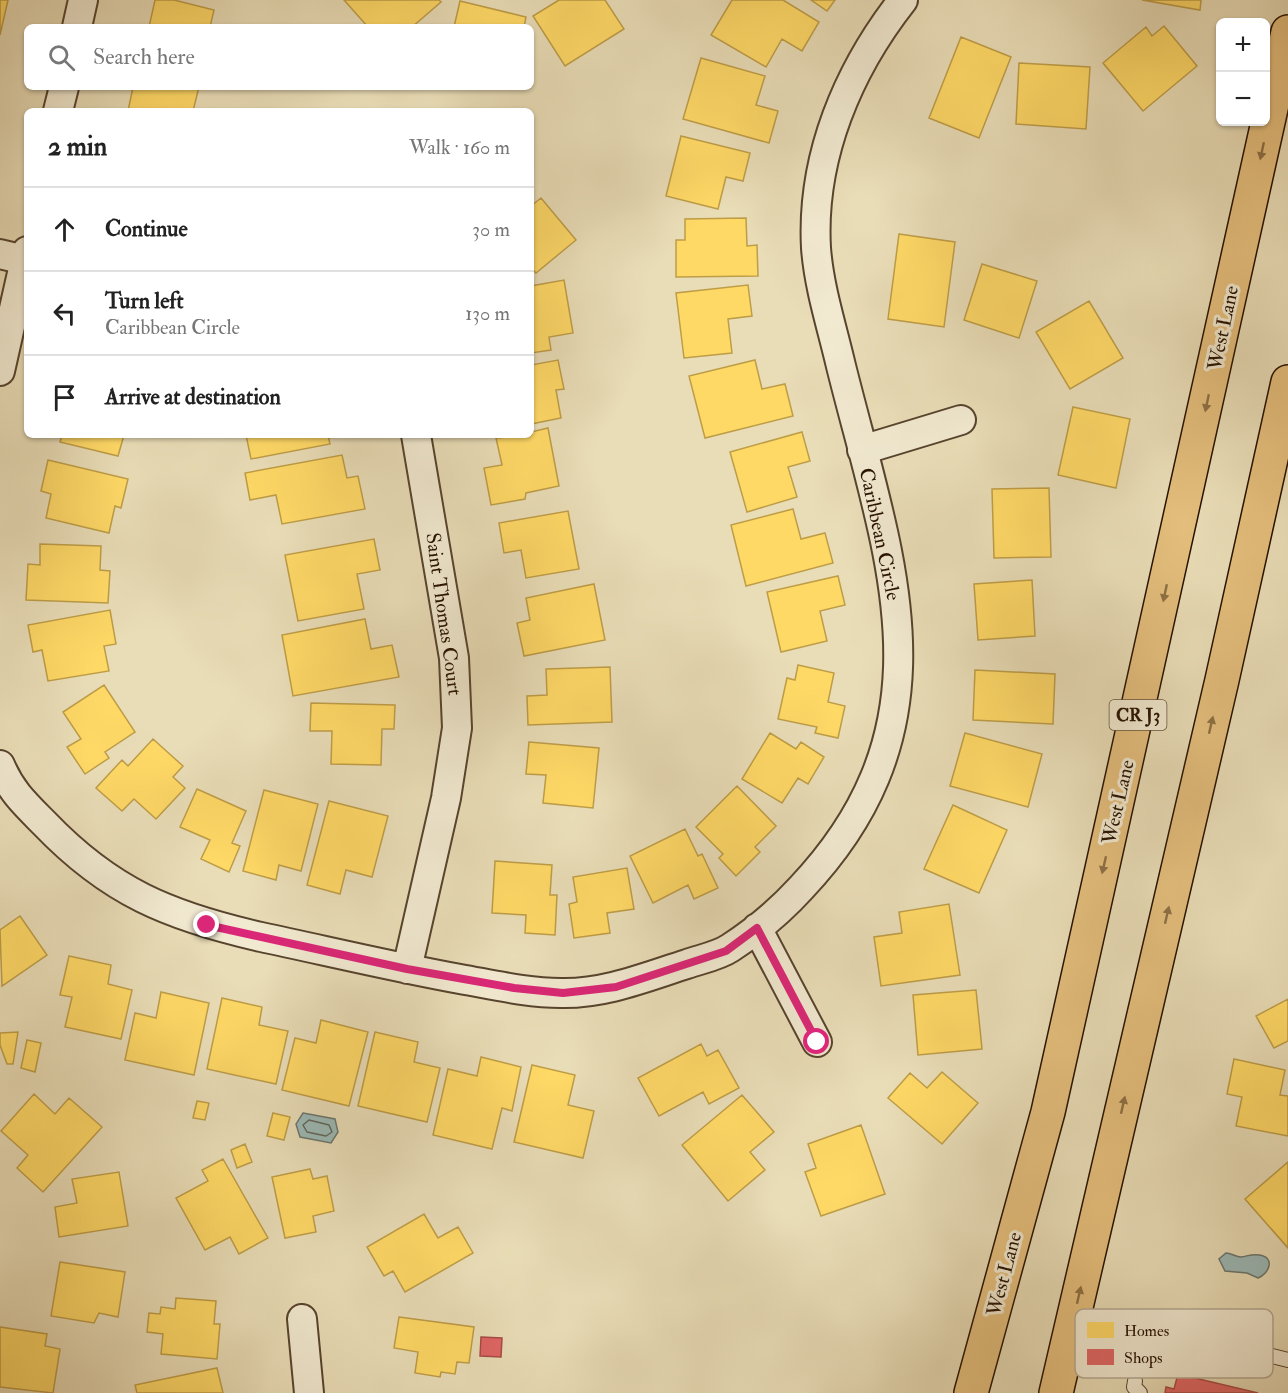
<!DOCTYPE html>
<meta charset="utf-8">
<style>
:root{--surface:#fff;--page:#f6f6f6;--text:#222;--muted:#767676;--line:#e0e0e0}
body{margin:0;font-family:"IM FELL Double Pica",serif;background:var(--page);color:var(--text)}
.controls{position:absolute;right:18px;top:18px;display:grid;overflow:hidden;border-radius:9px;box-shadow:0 2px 4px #0004}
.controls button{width:54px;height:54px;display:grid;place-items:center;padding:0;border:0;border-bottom:2px solid var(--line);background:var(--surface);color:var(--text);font:30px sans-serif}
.stop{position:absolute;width:18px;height:18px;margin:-14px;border:4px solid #db2777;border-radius:50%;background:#fff}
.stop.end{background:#db2777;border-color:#fff;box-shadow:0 2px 6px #0008}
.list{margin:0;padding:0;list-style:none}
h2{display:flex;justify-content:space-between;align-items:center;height:78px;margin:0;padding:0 24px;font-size:26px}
h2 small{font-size:20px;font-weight:400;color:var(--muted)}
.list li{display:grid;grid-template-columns:39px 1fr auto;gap:18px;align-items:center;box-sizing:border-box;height:84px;padding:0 24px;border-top:2px solid var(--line)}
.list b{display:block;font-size:22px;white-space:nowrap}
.list p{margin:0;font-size:20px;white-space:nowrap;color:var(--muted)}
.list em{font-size:20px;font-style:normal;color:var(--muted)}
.icon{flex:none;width:33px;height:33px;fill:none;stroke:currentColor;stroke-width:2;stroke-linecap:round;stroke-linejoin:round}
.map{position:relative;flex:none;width:1288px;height:1393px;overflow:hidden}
.search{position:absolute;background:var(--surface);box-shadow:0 2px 4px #0004;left:24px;top:24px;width:510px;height:66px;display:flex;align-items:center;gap:15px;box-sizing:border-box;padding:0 21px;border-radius:9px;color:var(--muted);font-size:22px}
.panel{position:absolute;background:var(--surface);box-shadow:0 2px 4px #0004;left:24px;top:108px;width:510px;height:330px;border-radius:9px}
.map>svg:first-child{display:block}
.water{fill:#9bbab8;stroke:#6c766e;stroke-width:1.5}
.homes{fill:#ffd966;stroke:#be9d47;stroke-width:1.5}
.shops{fill:#e06666;stroke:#a84c47;stroke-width:1.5}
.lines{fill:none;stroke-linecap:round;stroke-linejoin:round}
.shore{stroke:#60665c;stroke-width:1.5}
.lane-casing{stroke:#57442e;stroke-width:16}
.street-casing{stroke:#57442e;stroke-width:32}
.primary-casing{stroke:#261100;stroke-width:36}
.lane{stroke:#f1e9d0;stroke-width:14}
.street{stroke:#f1e9d0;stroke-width:28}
.primary{stroke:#e4be7c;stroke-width:33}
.oneway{fill:#8e7044}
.route{stroke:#db2777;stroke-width:8}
.labels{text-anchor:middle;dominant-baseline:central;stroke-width:6;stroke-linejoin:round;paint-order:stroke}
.shield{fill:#f1e9d0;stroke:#63523e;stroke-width:1.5}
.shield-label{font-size:18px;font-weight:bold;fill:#261100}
.street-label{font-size:20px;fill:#261100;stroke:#f1e9d0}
.key{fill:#f1e9d0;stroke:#b4a892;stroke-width:1.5}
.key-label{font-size:16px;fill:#261100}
</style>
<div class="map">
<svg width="1288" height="1393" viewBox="0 0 1288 1393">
<rect width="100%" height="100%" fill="#e9ddb7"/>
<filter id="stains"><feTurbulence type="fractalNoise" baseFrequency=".00333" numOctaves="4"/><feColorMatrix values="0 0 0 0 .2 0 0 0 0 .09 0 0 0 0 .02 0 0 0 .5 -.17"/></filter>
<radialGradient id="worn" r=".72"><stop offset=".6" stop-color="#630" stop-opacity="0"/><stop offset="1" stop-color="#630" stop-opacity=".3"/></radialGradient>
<!-- water -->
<path class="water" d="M303,1113L335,1119L338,1132L331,1143L300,1137L296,1124Z
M1226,1253C1231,1253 1236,1257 1241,1257C1248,1256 1251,1254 1259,1255C1276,1257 1269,1274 1258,1278L1247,1273L1225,1271L1219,1259Z"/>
<!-- homes -->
<path class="homes" d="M0,0H8L0,35Z
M155,0H174L214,10L210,27H149Z
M344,0H439L441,2L412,27H368Z
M559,0H605L624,29L565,66L533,16Z
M732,0H783L819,22L802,51L782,39L766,67L711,35Z
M811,0H835L827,11Z
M1142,0H1201L1200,10Z
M460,1L526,17L524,27H454Z
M1164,26L1197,66L1143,111L1103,63L1146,27L1152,36Z
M961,37L1011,57L979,138L929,118Z
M701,58L765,76L756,105L778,111L769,143L683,119Z
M1019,63L1090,67L1086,129L1016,124Z
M133,87H199L193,111H128Z
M681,136L750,153L743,181L726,177L718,209L666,196Z
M541,198L576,240L536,273L531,268V206Z
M746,218L747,246L757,245L758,276L676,277V240H685V219Z
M899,234L955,242L944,327L888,319Z
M982,264L1037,281L1019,338L964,320Z
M564,280L573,333L549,337L551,350L531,353V286Z
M748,285L752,316L728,319L732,353L684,358L676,293Z
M1089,301L1123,358L1070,389L1036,332Z
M558,360L564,389L556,390L561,418L531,424V365Z
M755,360L762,389L785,384L793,416L705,438L689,376Z
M1073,407L1130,419L1116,488L1058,475Z
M548,428L559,486L526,493L525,499L491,505L484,468L502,465L496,438L531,435V432Z
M802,432L810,461L788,467L797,497L747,512L730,452Z
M62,435H124L118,456L60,442Z
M246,435H328L330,444L251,459Z
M342,455L347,478L358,476L365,509L282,524L276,495L250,500L245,473Z
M48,460L128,479L121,508L115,506L109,533L46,518L51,494L41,491Z
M1049,488L1051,557L994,558L992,489Z
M793,509L801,539L825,533L833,563L746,586L731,525Z
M568,511L579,569L526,578L521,550L504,553L499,523Z
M374,539L380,570L357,574L364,609L298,621L285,555Z
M40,544L101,546L100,570L110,571L108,603L26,600L28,564L40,565Z
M838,576L845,605L820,611L827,641L781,652L767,592Z
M1032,580L1035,636L978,640L974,584Z
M594,584L605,640L524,656L517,623L530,620L526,598Z
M110,610L116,644L104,646L109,671L48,681L42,650L33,652L28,625Z
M365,619L371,649L392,645L399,677L293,696L282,635Z
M798,665L834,673L828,702L845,706L838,738L815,733L817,727L778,719L787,678L795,680Z
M610,667L612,722L528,725L527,696L547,695L546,669Z
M975,670L1055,674L1053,724L973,720Z
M104,685L135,732L105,752L109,758L85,774L67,747L81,739L63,712Z
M311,703L395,705L394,729H382L381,765L331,764L332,731H310Z
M770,733L796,749L801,742L824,757L808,784L798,778L782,803L742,779Z
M965,733L1042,754L1028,807L950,786Z
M153,739L183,766L173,777L185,788L156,819L134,799L122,811L96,788L122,760L128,766Z
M529,742L599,748L593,808L543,803L546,775L526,774Z
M737,786L776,826L755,847L760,852L736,876L719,858L723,854L696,827Z
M197,789L246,811L232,843L240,846L229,872L201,859L210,840L180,827Z
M264,790L318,804L301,871L279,865L276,880L243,871Z
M329,801L388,816L372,877L346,870L340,894L307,885Z
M953,805L1007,830L979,893L924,869Z
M685,829L698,856L702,854L718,888L694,899L688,885L653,903L630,856Z
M495,861L552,865L550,895H557L555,935L525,933L526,915L492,913Z
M627,868L634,909L607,913L610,933L574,938L569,904L577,902L573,877Z
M949,904L960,975L881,986L874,937L902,933L899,912Z
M20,916L47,955L2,986L0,930Z
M69,956L111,965L108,984L132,990L121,1039L65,1027L72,997L60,995Z
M976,990L982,1049L918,1055L913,995Z
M161,992L209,1003L194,1075L125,1060L135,1013L156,1018Z
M222,998L262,1007L259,1025L288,1031L276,1084L207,1069Z
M1288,999V1041L1274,1048L1256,1016Z
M321,1020L368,1032L349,1106L282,1090L295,1038L316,1043Z
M18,1032L13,1064H7L0,1045V1033Z
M375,1032L418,1042L414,1062L440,1068L427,1122L358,1106Z
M27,1040L41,1043L35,1072L21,1068Z
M701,1044L707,1056L718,1050L739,1088L709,1104L703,1092L659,1116L638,1078Z
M481,1057L521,1067L512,1111L502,1108L492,1149L433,1135L448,1069L477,1076Z
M1234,1059L1285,1070L1280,1095L1288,1096V1136L1236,1126L1242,1097L1227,1094Z
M532,1065L575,1075L568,1105L594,1111L583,1158L514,1142Z
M942,1072L978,1103L942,1144L888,1098L910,1073L927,1088Z
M34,1094L55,1114L69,1098L102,1127L43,1192L17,1168L28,1155L1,1131Z
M742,1095L774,1132L750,1152L765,1170L728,1201L682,1145Z
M197,1101L209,1103L205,1120L193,1118Z
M273,1113L290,1117L284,1140L267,1136Z
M861,1125L885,1194L821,1216L805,1172L816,1168L808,1144Z
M245,1144L252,1162L237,1168L231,1150Z
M223,1159L268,1238L239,1254L230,1237L205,1250L176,1198L208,1181L202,1170Z
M1288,1162V1248L1245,1199Z
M310,1169L313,1179L327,1176L334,1211L313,1216L316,1232L285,1238L272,1177Z
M119,1172L128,1226L59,1237L55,1207L77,1203L72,1179Z
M424,1214L438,1238L458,1227L473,1253L405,1292L393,1271L384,1276L367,1247Z
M60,1262L125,1272L118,1317L99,1313L94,1323L51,1316Z
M176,1298L216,1301L214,1324H220L217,1359L161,1354L163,1334L147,1332L149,1313L160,1314L161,1307L175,1309Z
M399,1317L474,1327L469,1363L457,1362L455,1374L441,1372L440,1377L415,1373L418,1352L394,1348Z
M0,1327L47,1334L45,1346L60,1349L53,1393L0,1387Z
M217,1368L223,1393H137L135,1385Z"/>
<!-- shops -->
<path class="shops" d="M481,1337L502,1338L501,1357L480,1356Z
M1178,1374L1258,1393H1165L1166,1387L1174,1389Z"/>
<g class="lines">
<!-- shore -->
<path class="shore" d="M309,1120L329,1125L332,1132L326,1136L307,1132L303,1125Z"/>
<defs>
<path id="lane" d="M1140,1353L1155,1333L1176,1332L1288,1360
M1135,1381L1134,1387L1140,1393"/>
<path id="street" d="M77,27L83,0
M58,111L64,87
M0,254L25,260
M0,371L27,251
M862,450L961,420
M0,765C11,791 24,803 44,823C110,892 169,916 261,937C327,951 394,967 460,979C494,985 528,993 561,993C605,994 646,977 687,964C701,959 718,956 730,948C756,931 780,911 801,888C958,722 889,559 841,366C832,327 819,288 816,248C811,157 848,70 903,0
M757,928L817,1042
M407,969L446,798L457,728L454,658L416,435
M302,1319L309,1393"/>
<path id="primary" d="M971,1393L1048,1112L1288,32
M1056,1393L1222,680L1288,382"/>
</defs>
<!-- lane casing -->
<use href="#lane" class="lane-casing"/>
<!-- street casing -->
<use href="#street" class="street-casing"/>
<!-- primary casing -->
<use href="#primary" class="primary-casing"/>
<!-- lane -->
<use href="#lane" class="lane"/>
<!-- street -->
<use href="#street" class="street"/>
<!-- primary -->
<use href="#primary" class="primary"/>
</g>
<!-- one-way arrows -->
<defs><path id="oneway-solid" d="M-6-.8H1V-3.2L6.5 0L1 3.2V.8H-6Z" transform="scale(1.5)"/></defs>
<g class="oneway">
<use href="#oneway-solid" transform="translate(1262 151) rotate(102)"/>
<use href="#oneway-solid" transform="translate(1207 403) rotate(102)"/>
<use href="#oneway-solid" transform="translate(1165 593) rotate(102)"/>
<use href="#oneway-solid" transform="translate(1211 725) rotate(-77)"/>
<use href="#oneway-solid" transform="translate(1104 865) rotate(103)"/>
<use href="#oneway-solid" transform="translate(1167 915) rotate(-77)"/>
<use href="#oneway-solid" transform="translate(1123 1105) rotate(-77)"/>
<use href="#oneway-solid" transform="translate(1079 1295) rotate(-77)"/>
</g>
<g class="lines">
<!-- route -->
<path class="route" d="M207,925L407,969L514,988L563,993L616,987L726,951L757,928L817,1042"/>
</g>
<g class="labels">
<!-- shield labels -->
<rect class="shield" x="1109.5" y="700" width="57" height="30" rx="4.5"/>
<g class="shield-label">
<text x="1138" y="715">CR J3</text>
</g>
<!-- street labels -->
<g class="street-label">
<text transform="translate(1223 328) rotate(-78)">West Lane</text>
<text transform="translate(880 534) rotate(78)">Caribbean Circle</text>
<text transform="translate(444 614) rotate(82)">Saint Thomas Court</text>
<text transform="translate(1118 802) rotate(-77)">West Lane</text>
<text transform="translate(1004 1274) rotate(-75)">West Lane</text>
</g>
</g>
<!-- legend -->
<rect x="1075" y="1309" width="198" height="69" rx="9" class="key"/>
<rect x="1087" y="1322" width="27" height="16" fill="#ffd966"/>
<rect x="1087" y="1349" width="27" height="16" fill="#e06666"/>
<g class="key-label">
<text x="1124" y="1336">Homes</text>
<text x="1124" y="1363">Shops</text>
</g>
<rect width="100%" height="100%" filter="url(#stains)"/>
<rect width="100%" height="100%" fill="url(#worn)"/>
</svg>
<div class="controls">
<button>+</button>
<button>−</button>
</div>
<div class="stop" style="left:817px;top:1042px"></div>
<div class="stop end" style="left:207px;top:925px"></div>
<div class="search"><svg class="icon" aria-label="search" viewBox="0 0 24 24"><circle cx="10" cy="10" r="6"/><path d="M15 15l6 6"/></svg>Search here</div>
<section class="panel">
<h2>2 min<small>Walk · 160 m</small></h2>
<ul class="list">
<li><svg class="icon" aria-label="ahead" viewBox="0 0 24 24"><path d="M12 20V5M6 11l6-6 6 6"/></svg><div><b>Continue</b></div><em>30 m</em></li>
<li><svg class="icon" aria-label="left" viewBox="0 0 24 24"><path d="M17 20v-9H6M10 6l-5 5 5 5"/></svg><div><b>Turn left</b><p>Caribbean Circle</p></div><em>130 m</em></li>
<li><svg class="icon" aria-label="arrive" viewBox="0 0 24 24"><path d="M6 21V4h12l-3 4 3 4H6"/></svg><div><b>Arrive at destination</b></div></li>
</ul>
</section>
</div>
